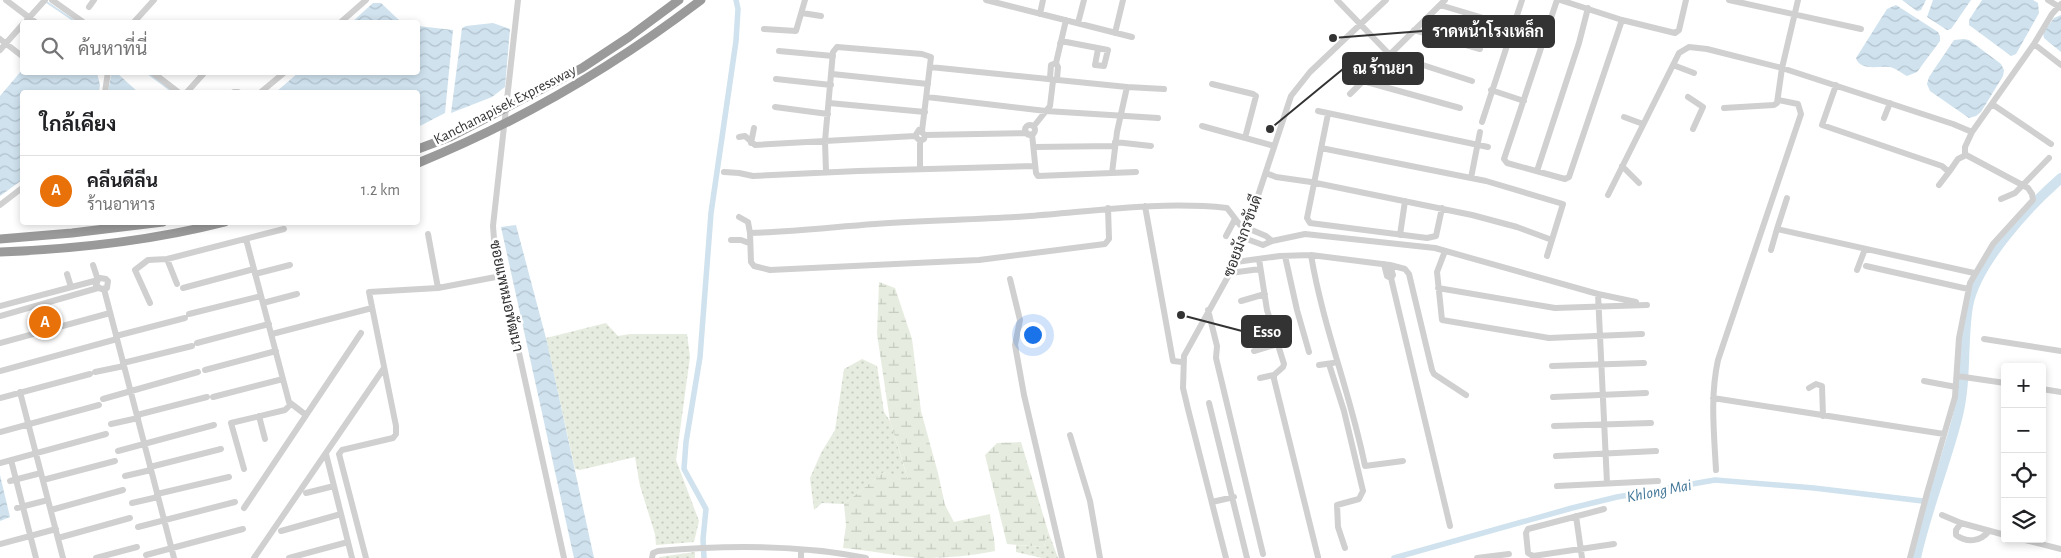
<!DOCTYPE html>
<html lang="th">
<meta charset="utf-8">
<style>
:root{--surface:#fff;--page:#f2f2f2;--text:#202124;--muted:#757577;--line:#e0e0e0;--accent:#e63946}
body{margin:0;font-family:"Alegreya Sans",Sarabun,sans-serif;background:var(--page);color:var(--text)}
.controls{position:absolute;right:15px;bottom:15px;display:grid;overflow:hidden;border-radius:5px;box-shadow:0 2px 8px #0003}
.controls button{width:45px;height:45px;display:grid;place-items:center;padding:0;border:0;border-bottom:1px solid var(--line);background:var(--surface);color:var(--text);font:25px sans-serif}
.you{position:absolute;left:1032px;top:334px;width:18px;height:18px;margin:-12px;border:4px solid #fff;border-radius:50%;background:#1a73e8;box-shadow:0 0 0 8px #1a73e833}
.badge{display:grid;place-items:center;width:32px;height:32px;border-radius:50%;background:var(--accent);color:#fff;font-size:16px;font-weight:700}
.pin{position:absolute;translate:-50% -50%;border:2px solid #fff;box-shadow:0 1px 5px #0006}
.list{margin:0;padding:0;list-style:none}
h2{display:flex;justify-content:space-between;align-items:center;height:65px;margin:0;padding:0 20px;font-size:21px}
h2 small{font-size:16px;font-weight:400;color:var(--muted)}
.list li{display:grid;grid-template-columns:32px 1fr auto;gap:15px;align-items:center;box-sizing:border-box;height:70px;padding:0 20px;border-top:1px solid var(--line)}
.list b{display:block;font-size:19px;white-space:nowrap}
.list p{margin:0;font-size:16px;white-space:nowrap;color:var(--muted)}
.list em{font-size:16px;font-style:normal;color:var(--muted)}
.icon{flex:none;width:28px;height:28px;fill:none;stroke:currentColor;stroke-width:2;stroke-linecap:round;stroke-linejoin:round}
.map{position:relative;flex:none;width:2061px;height:558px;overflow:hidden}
.search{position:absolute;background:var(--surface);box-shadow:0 2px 8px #0003;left:20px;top:20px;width:400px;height:55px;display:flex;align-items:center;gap:12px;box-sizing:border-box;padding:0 18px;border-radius:5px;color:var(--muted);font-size:19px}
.panel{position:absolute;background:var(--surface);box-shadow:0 2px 8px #0003;left:20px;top:90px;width:400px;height:135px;border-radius:5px}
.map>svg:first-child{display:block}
.grass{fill:url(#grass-dots)}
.wetland{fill:url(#wetland-marsh)}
.water{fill:url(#water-waves)}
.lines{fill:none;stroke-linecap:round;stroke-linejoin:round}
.stream{stroke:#cfe2ee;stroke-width:2}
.canal{stroke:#cfe2ee;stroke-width:5.5}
.river{stroke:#cfe2ee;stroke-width:10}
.minor{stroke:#d0d0d0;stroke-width:6}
.highway{stroke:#9a9a9a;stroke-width:9}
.highway-bridge{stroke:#9a9a9a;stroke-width:9}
.labels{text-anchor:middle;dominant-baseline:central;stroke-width:5;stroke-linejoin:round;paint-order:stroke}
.street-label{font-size:15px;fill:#333;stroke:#fff}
.water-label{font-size:16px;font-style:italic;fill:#3f7597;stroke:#fff}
.leader{fill:none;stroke:#333;stroke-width:2}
.callout-dot{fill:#333;stroke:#fff;stroke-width:2}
.callout{fill:#333;stroke:#333;stroke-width:2}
.callout-label{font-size:16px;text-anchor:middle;font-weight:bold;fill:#fff}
</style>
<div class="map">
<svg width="2061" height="558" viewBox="0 0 2061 558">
<defs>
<pattern id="grass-dots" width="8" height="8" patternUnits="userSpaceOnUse" patternTransform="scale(1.25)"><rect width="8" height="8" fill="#e6ecdf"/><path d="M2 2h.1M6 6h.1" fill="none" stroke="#c6cbc0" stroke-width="1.8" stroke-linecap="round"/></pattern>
<pattern id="wetland-marsh" width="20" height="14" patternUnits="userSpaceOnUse" patternTransform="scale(1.25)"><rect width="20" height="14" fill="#e6ecdf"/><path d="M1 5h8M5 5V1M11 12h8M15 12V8" fill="none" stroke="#c6cbc0"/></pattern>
<pattern id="water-waves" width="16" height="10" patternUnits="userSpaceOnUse" patternTransform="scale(1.25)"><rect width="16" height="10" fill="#cfe2ee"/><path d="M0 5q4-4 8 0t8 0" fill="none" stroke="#b2c2cd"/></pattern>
</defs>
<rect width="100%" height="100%" fill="#fff"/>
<!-- grass -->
<path class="grass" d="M606,323L618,336L630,334H687L690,357L676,460L699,521L694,542L656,545L655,534L640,486L635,457L580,470L575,469L546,338Z
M862,359L877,366L884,412L890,421L908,480L884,472L844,504L822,503L814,510L810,478L821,453L835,430L844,369Z
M1048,531L1058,558H1042L1016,552V545L1044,547Z
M695,552V558H659V557Z"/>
<!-- wetland -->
<path class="wetland" d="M879,282L895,288L912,339L921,411L938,473L945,505L954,522L990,514C991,527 995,538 995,551C970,556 946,558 921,558C894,556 869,550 843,548L846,525L844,504L884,472L908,479L890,421L877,334Z
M1021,442L1048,531L1044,547L1007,544L985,455L997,443Z"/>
<!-- water -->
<path class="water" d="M1902,0H1926L1921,10L1917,11Z
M1933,0H1971L1951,29L1947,30L1927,17Z
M1982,0H2033L2038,3L2039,13L2016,54L2011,56L1969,25V20Z
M373,3H381L401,22H352Z
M1896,5L1938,32L1940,36V41L1917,72L1907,76C1903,74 1898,70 1893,68C1881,64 1861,73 1856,58L1887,9Z
M2061,15V52L2044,38L2043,33L2054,18Z
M493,23L510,29L505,87L492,97L451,113L462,28L466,26Z
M418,26L453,30L445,113L418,127V92H276L298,73L418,72Z
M1964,39L1969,40L2001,64L2004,70L2003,76L1981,112L1976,116L1969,118L1930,91L1927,84L1929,77L1954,40Z
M22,70V72L97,73L100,85L99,92H22V180L0,196V96Z
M113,72L118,74L138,92H108L111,76Z
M516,225L547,342L594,558H574L501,227Z
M0,475L10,517L0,521Z"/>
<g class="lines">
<!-- stream -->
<path class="stream" d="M45,1L76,22
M146,72L173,92"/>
<!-- canal -->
<path class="canal" d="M704,558L703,539L706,509L684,469L686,442L700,357L711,213L736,41L738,9L736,0
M1394,558L1572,508L1617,497L1715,480L1814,488L1931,502"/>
<!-- river -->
<path class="river" d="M1916,558C1926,511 1945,466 1957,419C1967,382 1962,343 1968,306C1976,263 2029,206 2061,178"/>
<!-- minor -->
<path class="minor" d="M6,0L35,22
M52,0L83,22
M518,0L493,226L494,239L564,558
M986,0L1132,37
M1337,0L1389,54L1472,81
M1557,0L1504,159L1507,163L1565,179L1569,177L1622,20
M1560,0L1622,20L1675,33L1679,30L1686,0
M1729,0L1861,29
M2048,0L2061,8
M1440,5L1490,20
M89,7L94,0
M802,13L821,16
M1040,14L1043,0
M27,20L45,0
M134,22L154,0
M341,22L366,0
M1078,23L1084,0
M764,29L796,31L805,0
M1414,30L1480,49
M1115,33L1123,0
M0,39L22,56
M1060,44L1061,41L1108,50L1104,66L1095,65L1098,49
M2034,44L2061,65
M0,50L22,25
M779,51L833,56
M1673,65L1694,73
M930,67L1127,87L1164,89
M152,72L178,92
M832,74L928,84
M776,79L831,85
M1054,81L1057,79L1058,67L1056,63
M1363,81L1460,108
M1212,84L1253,94L1256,96L1245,138
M1836,85L1822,125L1942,166L1949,172L1939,185
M1491,90L1524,101
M105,92L108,72
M187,92L205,72
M234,92H238
M261,92L285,72
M1350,94L1445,0
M927,97L1046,111L1158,118
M1688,97L1703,107L1693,129
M829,103L925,112
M1992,104L2051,144
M775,107L828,114
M1724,108L1774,105L1777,103L1782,68L1798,0
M1318,111L1488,147
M1328,114L1307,218L1310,223L1427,238L1436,236L1442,208
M1624,117L1643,124
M1884,118L1890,103
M1482,122L1522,0
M1025 130a5 5 0 1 1 10 0a5 5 0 1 1-10 0Z
M1034,126L1050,106L1053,81L1050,78L1051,65L1056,63L1066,20
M1202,126L1274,146
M1032,134L1036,173L1038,176L1136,172
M925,135L1027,133
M739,137L745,136L755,145L915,136L919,130L925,135L924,139L920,141L915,136
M920,141V169
M1115,142L1151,146
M751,143L754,128
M1034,147L1115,146
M1321,148L1486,181L1563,204L1547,256
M1622,166L1639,183
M1537,171L1579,43L1588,8
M724,172L739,173L753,176L858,171L1035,166
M826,172L825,141L833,52L837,47L922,54L931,57L922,131
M1949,172L1958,159L1966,155
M1112,173L1117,132L1127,87
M1266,173L1276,177L1311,182L1472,215L1517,227L1552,240
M1471,178L1480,132
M1608,195L1679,53L1689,47L1707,49L1782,68L1953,124L1972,132
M1787,198L1777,229L1974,273
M2001,199L2015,193L2049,158
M0,205L22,188
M1145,206L1173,361L1182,362
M739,217L748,222L750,233C791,232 833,227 875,224C927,220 979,220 1030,216C1096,211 1161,201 1227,208L1240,225L1266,236L1272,241L1263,245L1244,238
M750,233L751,262L754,266L770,270L979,260L1105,244L1109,239L1108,208
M428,234L438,288
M1400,235L1405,201
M1226,236L1235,219
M246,239L289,402L306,415
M731,240H741L749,243
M1272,241L1305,234L1435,248L1598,294L1607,483
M1771,250L1777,229
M1445,251L1437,272L1442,320L1549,338L1642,334
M1311,255C1323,327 1351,395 1365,466L1403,461
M1285,256L1297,310L1309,352
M167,259L177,284
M1259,259L1267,310L1284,364L1283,367L1274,375V379L1318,557
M1236,262L1280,256L1311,255L1390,265L1405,269L1409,274L1432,370L1434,374L1466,395
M1384,264L1387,276L1391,278
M1390,265L1393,275L1391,278L1450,526
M1866,266L1968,289
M1857,270L1865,249
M1230,273L1260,269
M67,274L71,287
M255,274L290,265
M1010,279L1020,320L1015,345L1024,395L1062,558
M183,288L254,269
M1438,288L1555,308L1647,305
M104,289L174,558
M1598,294L1636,302
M1241,301L1265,294
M150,303L135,270L148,260L167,259L284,229
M263,303L297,294
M0,306L98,280L100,278L106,279L108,281L107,288L101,289L96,285L98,280L93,265
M1208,310L1217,346L1216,358L1263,554
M189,314L261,296
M0,316L98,288
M1248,326L1270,320
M272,334L372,308
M116,336L185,318
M1984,339L2061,351
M0,343L110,313
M197,343L269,324
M1254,351L1278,344
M123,363L192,346
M1329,364L1344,411L1363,491L1359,499L1337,505L1338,527L1345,548
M1319,365L1333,363
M1552,366L1644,363
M205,370L276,351
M0,371L117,339
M95,372L124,366
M1957,376L2005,383
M1260,378L1274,375
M1924,381L1956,387
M1809,388L1816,384L1822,386L1823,416
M2042,389L2061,392
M20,392L63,558
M213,397L283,379
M1553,397L1646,393
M0,398L90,374
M1713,398L1944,434
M103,399L198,372
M1209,403L1247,558
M137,415L207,397
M259,416L265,439
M111,424L138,418
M1554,426L1651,423
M0,432L99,405
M1070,435L1090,501L1100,558
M118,451L214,425
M326,454L352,558
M1556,456L1656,451
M11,460L36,558
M0,463L106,434
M150,467L221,449
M244,469L231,423L285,410L291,404
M1716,470C1714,433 1710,396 1718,360L1801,114L1798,104L1778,100
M125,476L151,470
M43,480L115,461
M10,481L41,473
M1557,486L1658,481
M306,493L334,486
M157,494L229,477
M1212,502L1234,497
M132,503L158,497
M17,508L48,500
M244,508L361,333
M1604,509L1528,529L1526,533L1528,553L1533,556L1614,544
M51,510L123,490
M1942,515L1961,523L2005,535
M1576,516L1582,558
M1961,523L1956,530V535C1967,543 1980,542 1989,531
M138,527L235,502
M281,531L341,514
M58,538L130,518
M2021,539L2061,549
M0,544L56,529
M146,555L243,529
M96,558L137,547
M254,558L384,368
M289,558L348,542
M366,558L339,454L342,450L393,438L396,434V426L369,292L438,288L501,276
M652,558L653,553L658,551C727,545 798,544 866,558
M801,558V550
M1226,558L1188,409L1183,388L1184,356L1236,262L1291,96L1310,72L1386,0
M1477,558L1509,554
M1910,558L1927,493L1955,397L1959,338L1970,283L1993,244L2033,200L2032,194L2028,188L1968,156L1965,154V147L1972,132L2034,44L2052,14L2061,4"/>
<!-- highway -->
<path class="highway" d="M0,239L72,233L163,222
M0,252C76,249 151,241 225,222"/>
<!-- highway-bridge -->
<path class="highway-bridge" d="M418,149L450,137L582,68L629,37L679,0
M418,163C521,121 612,68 701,0"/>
</g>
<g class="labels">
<!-- street labels -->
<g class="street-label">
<text transform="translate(505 105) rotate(-27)">Kanchanapisek Expressway</text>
<text transform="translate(1243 236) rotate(-70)">ซอยมังกรขันดี</text>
<text transform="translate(506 296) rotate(78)">ซอยแพหมอพัฒนา</text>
</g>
<!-- water labels -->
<g class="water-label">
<text transform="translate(1659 491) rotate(-11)">Khlong Mai</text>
</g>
</g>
<!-- callouts -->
<path class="leader" d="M1333 38L1423 31M1270 129L1343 69M1181 315L1242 331"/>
<g class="callout-dot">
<circle cx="1333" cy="38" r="5"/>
<circle cx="1270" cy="129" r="5"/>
<circle cx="1181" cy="315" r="5"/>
</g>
<g class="callout">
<rect x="1423" y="16" width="131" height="31" rx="5"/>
<rect x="1343" y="53" width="80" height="31" rx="5"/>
<rect x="1242" y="316" width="49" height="31" rx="5"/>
</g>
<g class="callout-label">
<text x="1488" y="37">ราดหน้าโรงเหล็ก</text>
<text x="1383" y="74">ณ ร้านยา</text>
<text x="1267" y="337">Esso</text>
</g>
</svg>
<div class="controls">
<button>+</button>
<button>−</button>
<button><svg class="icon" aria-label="locate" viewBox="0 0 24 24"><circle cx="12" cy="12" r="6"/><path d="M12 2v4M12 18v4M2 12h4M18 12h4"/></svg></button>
<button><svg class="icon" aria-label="layers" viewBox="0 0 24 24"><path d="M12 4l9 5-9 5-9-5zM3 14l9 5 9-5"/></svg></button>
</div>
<div class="you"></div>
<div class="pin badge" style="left:45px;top:322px;background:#e8710a">A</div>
<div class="search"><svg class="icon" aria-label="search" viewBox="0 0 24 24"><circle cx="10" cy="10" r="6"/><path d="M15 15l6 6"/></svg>ค้นหาที่นี่</div>
<section class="panel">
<h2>ใกล้เคียง<small></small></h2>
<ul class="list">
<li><span class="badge" style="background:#e8710a">A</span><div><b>คลีนดีลีน</b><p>ร้านอาหาร</p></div><em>1.2 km</em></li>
</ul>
</section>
</div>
